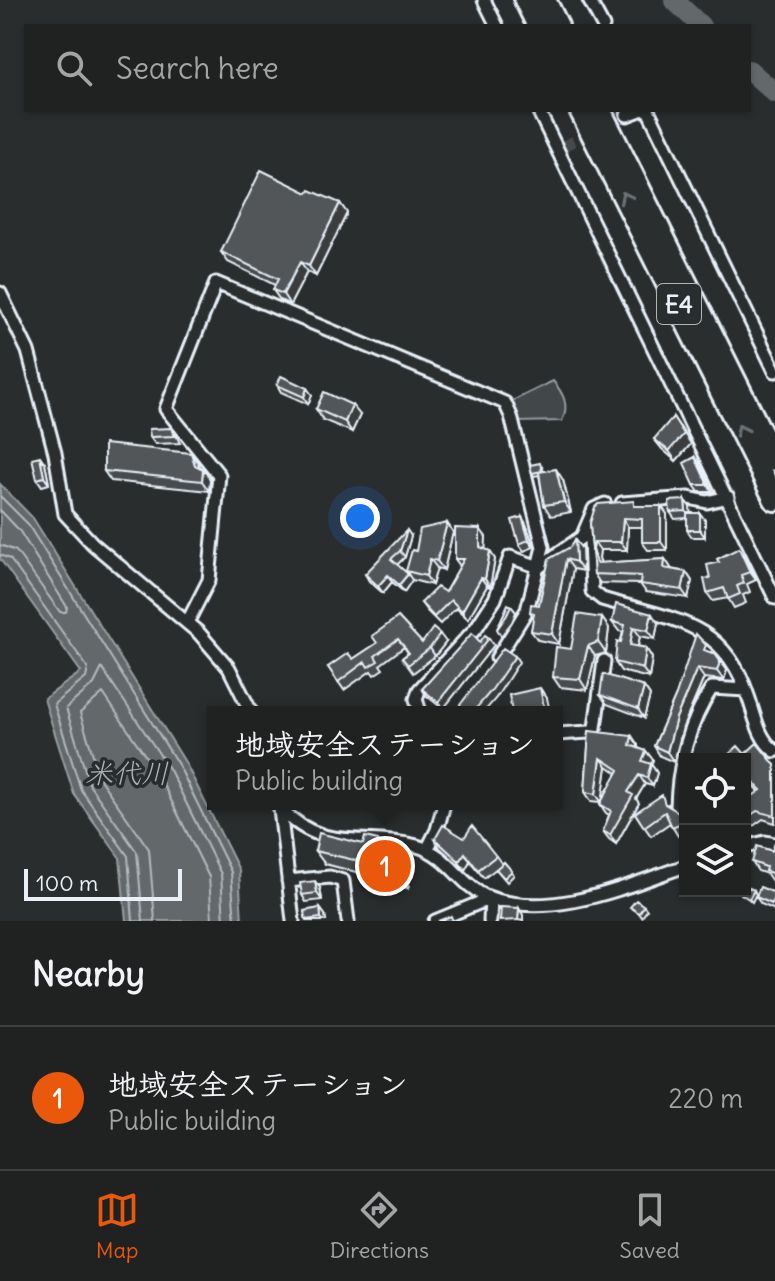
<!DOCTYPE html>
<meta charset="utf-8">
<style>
:root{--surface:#202222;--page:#2d2f2f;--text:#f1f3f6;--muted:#a2a4a5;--line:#3d3f40;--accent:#ea580c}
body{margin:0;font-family:Delius,"Klee One",sans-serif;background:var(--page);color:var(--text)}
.controls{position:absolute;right:24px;bottom:24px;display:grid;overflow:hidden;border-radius:0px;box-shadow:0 2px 6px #0004}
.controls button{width:72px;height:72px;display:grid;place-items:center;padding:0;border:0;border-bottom:2px solid var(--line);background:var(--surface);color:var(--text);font:40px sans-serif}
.scale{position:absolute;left:24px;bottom:20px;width:158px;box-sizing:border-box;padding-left:8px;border:4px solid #e8f1f8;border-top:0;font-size:22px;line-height:28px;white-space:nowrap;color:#e8f1f8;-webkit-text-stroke:6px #2a2d2e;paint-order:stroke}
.you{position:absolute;left:360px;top:518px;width:28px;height:28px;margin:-20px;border:6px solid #fff;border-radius:50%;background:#1a73e8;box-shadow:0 0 0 12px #1a73e833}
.badge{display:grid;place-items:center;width:52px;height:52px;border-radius:50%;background:var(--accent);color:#fff;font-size:26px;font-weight:700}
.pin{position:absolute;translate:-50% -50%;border:4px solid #fff;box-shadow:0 2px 8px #0006}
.popup{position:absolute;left:207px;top:706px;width:356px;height:104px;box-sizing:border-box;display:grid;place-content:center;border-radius:0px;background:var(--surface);filter:drop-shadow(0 2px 6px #0005);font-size:26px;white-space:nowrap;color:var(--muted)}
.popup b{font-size:30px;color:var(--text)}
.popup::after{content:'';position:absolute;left:50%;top:100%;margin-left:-16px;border:16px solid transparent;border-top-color:var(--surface)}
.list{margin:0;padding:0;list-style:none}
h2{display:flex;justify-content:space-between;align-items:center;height:104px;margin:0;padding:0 32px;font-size:34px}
h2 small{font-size:26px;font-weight:400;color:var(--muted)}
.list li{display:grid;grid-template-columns:52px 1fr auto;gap:24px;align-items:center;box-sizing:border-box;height:144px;padding:0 32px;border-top:2px solid var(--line)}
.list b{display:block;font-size:30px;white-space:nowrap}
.list p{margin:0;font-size:26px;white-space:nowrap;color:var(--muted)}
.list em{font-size:26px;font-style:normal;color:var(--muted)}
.icon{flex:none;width:44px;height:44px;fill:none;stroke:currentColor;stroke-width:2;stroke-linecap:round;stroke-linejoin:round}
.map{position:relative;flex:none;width:775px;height:921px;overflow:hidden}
.search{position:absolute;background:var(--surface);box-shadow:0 2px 6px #0004;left:24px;right:24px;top:24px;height:88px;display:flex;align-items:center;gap:20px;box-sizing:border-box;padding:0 28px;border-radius:0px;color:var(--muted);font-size:30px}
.sheet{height:248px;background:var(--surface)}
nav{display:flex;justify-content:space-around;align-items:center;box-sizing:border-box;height:112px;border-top:2px solid var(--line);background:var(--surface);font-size:22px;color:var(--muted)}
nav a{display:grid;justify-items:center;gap:4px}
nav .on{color:var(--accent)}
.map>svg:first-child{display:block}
.green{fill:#424648;stroke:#959ca0;stroke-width:2}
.water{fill:#63686b;stroke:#989fa3;stroke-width:2}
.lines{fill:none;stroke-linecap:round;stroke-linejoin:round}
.shore{stroke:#b3bac0;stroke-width:2}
.river{stroke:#63686b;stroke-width:20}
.minor-tunnel{stroke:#464a4c;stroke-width:11;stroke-dasharray:11 5.5;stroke-linecap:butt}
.minor-casing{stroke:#e8f1f8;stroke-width:17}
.motorway-casing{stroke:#e8f1f8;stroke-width:26}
.minor{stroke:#2a2d2e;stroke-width:11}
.motorway{stroke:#2a2d2e;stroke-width:20}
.wall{fill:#474b4d;stroke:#e8f1f8;stroke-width:2;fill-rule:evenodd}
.shaded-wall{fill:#3a3d3e;stroke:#e8f1f8;stroke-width:2}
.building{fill:#535759;stroke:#e8f1f8;stroke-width:2}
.oneway{stroke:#6c7275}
.labels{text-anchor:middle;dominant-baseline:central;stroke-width:7;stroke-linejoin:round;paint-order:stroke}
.shield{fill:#2a2d2e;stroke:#afb6bb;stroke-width:2}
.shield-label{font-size:24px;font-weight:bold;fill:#e8f1f8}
.water-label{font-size:28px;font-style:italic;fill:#acb3b9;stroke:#2a2d2e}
</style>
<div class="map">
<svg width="775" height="921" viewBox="0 0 775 921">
<rect width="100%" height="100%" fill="#2a2d2e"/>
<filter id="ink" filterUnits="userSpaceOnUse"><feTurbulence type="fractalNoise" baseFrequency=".0125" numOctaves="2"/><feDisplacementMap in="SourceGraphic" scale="16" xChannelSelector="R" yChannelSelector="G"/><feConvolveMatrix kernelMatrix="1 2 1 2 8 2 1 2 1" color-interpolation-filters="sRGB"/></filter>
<g filter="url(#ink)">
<!-- green -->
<path class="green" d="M553,381C563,393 570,405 562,421L515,422L512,401Z"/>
<!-- water -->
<path class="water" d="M0,484L33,518L185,762L239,870L242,921H126L120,858L74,794L44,699L81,672L0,559Z"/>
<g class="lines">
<!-- shore -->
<path class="shore" d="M0,496L27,523L179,766L231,872L235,921
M0,510L19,530L67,607L66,612H60L16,551L0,545
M0,555L10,559L88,668L86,678L54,704L81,790L128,856L133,921
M143,921L137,852L90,786L66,708L94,684L102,668L170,770L221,874L224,921
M155,921L149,849L101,781L80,713L103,693L159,776L209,877L212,921"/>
<!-- river -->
<path class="river" d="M674,0L701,26
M749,70L775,93"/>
<!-- minor-tunnel -->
<path class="minor-tunnel" d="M564,146L627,115"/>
<defs>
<path id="minor" d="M484,0L497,26
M589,0L603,26
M538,110L775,598
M648,110L775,371
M627,115L640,110
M0,293L28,351L55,453L65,514L93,544L199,633L229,668L251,712
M622,503L689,498L707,502L728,497
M585,530L590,539L592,591L602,599C669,619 724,620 748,696C755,715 758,739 775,751
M187,623L209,580L219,475L166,409L216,283L505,403L511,416L543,547L527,610L497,658
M420,712L416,699L419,690L476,628L495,599L510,557L539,567L582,537L594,509L605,504
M557,734L589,732L595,728L604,661
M280,808C325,855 361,832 417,846C447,854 459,883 485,896C549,921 624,887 685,866
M280,809L293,921
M685,814L677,807C678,766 689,722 712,688L746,690
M745,847L765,842L775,844
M427,850L437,830L444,804
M288,881L330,877L343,881L348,921
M435,921L491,898L490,921"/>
<path id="motorway" d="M525,0L538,26
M545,0L558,26
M580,110L775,500
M600,110L775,460"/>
</defs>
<!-- minor casing -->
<use href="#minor" class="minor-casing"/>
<!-- motorway casing -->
<use href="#motorway" class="motorway-casing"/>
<!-- minor -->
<use href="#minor" class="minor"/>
<!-- motorway -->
<use href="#motorway" class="motorway"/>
</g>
<!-- wall -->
<path class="wall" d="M308,193L340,203L347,213L316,276L307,272L290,305L280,300L273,290L275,285L228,262L221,252Z
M277,385L312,395L308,404L281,392Z
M316,409L360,415L352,432L323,420Z
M680,427L691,444L676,461L662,449L654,439Z
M176,435L180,443L155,444L150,437Z
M695,457L700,464L713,492H699L694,485Z
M45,463L49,484L42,486L37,479Z
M198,463L200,467L203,469L210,479L209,491L111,481L104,471Z
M542,466L544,471L563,480L571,512L551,516L544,505L539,475L534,476L532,473Z
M637,506H661L667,514V550H648L642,542V527H628L627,550H600L599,558L601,563L665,559L671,568V569L686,572L692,581L688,598L646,592L640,584L600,583L594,574L590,523Z
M690,507V513L705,520V537H692L687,530V518L675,519L670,512Z
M522,517L526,524L534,547L524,551L519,544Z
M447,523L453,532L444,570L437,568L432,585L412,580L404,592L392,582L383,593L369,581L365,574L411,536L405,557L397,565L408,574L406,571L416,551Z
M480,529L486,537L485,549L495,559L490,587L487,586L468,619L456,608L440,624L427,611L421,603L445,592L460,566L455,559Z
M582,549L583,571L573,569L559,644L538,640L531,631L534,618L530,612L539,605L549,559Z
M745,556L756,580L747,584L750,592L743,595L746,603L734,608L728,598L713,601L707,593L710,578Z
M398,617L422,643L446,642L435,656L413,673L402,658L408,653L404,647L380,665L383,669L374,675L371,671L344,690L328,667L353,659L377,643Z
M602,618L609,628L606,653L595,656L587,690L560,687L553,677L571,649Z
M612,622L658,623L655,639L640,636L638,646L646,648L652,658L649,678L621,671L615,662L623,632L619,631Z
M494,645L443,709L427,696L422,689Z
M711,652L715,654L727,670L724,680L704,678L683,727L674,762L660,756L654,746L676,695Z
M644,687L650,696L644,718L607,704L600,695Z
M589,731L638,745V748L646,751L653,760L651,764L657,773L653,786L645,784L636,799L639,803L616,844L609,839L603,831L609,815L606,813L600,804V802L591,801L585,792ZM607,766L617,773L602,800Z
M745,754L775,765V824V823L763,819L746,831L745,801L760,792L745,777V759H729L727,756Z
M668,804L669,806L685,820V833L678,836L670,823L651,836L635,813Z
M435,839L496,856L502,864L504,862L514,875L507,882L496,869L501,865L484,878L470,861L465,870L440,848Z
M775,843V882L772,881L767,874L758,871L752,862L772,851Z
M363,844L382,845L413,862L408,888L384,884L380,878L325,864L315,851Z
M320,888L322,900L306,902L302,895Z
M775,893V910L761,904L756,897Z
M320,908L325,915L326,921H306L304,911Z"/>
<!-- shaded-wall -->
<path class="shaded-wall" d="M340,203L347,213L316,276L309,266Z
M300,262L307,272L290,305L283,294Z
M307,388L312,395L308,404L304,397Z
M352,405L360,415L352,432L345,422Z
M673,417L691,444L676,461L669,451Z
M191,453L198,463L202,475L195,465Z
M40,456L45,463L49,484L44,477Z
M695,457L700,464L713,492L708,485Z
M203,469L210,479L209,491L202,481Z
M556,469L563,480L571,512L564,502Z
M685,500L690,507L691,518L686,511Z
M661,506L667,514V550L661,542Z
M700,513L705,520V537L700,530Z
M522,517L526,524L534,547L529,540Z
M623,518L628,527L627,550L621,542Z
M447,523L453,532L444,570L437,561Z
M480,529L486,537L485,555L480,547Z
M407,530L411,536L405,557L400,551Z
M575,540L582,549L583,571L576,562Z
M594,542L600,550L599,558L603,571L597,563L593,550Z
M739,548L745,556L756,580L750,572Z
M490,551L495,559L490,587L485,579Z
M430,559L437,568L432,585L426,576Z
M566,559L573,569L559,644L552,634Z
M665,559L671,568L670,577L664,568Z
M686,572L692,581L688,598L682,590Z
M408,574L412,580L404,592L399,585Z
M388,575L392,582L383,593L378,586Z
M481,578L487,586L468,619L462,611Z
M511,606L516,612L512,622L501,636L497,629Z
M652,614L658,623L655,639L648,630Z
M602,618L609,628L606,653L598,642Z
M633,627L640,636L636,654L630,645Z
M440,634L446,642L435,656L430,648Z
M489,638L494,645L443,709L438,702Z
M588,646L595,656L587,690L580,679Z
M646,648L652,658L649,678L643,669Z
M515,656L519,662L496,698L484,712H473Z
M720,661L727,670L724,680L717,671Z
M697,668L704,678L683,727L674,762L667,752L676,718Z
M644,687L650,696L644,718L638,709Z
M540,688L547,698L550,712H545Z
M632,736L638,745L636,753L630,745Z
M646,751L653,760L649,770L642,761Z
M601,758L607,766L602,803L596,794Z
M651,764L657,773L653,786L647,778Z
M639,775L645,784L636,799L639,803L616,844L610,835L628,792Z
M403,849L413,862L408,888L399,874Z
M465,853L470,861L465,870L459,861Z
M315,881L320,888L322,900L317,893Z
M754,890L756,894L752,902L749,899Z
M644,906L647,910L642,917L639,913Z
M320,908L325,915L326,921H324L321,918Z
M519,908L523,915V921L518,920Z"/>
<!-- building -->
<path class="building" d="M261,170L308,193L310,190L340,203L309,266L300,262L283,294L273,290L278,279L221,252Z
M281,376L307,388L304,397L277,385Z
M324,392L352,405L345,422L316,409Z
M673,417L684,434L669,451L654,439Z
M171,428L175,436L150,437L149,429Z
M104,444L191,453L195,465L203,469L202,481L104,471Z
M40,456L44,477L37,479L32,458Z
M695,457L708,485H694L684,463Z
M540,463L542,471L532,473L530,465Z
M556,469L564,502L544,505L539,472Z
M685,500L686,511L670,512L669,501Z
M634,501V506H661V542H642V519L623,518L621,542H594L593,550L597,563L665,559L664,568L686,572L682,590L640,584L641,576L594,574L590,523L595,507L598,504Z
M687,513H700V530H687Z
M522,517L529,540L519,544L512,520Z
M447,523L437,561L430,559L426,576L406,571L412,550L416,551L420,529Z
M455,528L480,529V547L490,551L485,579L481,578L462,611L451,600L434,617L421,603L437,587L445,592L464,559H455Z
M407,530L400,551L391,559L408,574L399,585L388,575L378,586L365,574Z
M575,540L576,562L566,559L552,634L531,631L534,613L530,612L531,604L539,605L549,559L570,547Z
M739,548L750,572L741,575L744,583L737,586L740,594L728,599L724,588L707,593L704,579L710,578L707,565L719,562L717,559Z
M508,604L511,606L507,615L497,629Z
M616,604L652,614L648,630L633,627L630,645L646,648L643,669L615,662L617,641L621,642L625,625L612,622Z
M577,614L602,618L598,642L588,646L580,679L553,677L556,647L571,649Z
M398,617L422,643L433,628L440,634L430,648L408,665L402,658L409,653L398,639L375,656L378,661L368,667L365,662L338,682L328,667L348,653L353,659L377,643L372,636Z
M472,633L480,642L485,635L489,638L438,702L422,689Z
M696,634L706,645L704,650L715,654L720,661L717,671L697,668L676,718L667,752L654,746L676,695Z
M503,648L515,656L491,691L473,712H460L457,709Z
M603,674L644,687L638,709L600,695Z
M540,688L545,712H512L509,695Z
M358,706L362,712H348Z
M589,731L632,736L630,745L646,751L642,761L651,764L647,778L639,775L628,792L633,795L610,835L603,831L611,811L600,804L619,770L601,758L596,794L585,792Z
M757,743L775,765V816L757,811L745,819V801L761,790L745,774V759H730L727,756L738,746L745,754Z
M662,795L665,804L680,813L684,822L672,827L665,812L644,827L635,813Z
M443,825L464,838L472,826L496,856L478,870L465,853L459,861L435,839Z
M319,833L363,844L365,837L378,840L377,844L403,849L399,874L375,870L376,865L315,851Z
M775,843V874L765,871L766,867L752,862L757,846L772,851Z
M504,862L512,871L504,878L496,869Z
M315,881L317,893L302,895L300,883Z
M745,886L754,890L749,899L741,894L742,891H745Z
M760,887L775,893L772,904L756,897Z
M636,900L644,906L639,913L630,907Z
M501,907L519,908L518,920L500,921Z
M320,908L321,918L306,920L304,911Z
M451,916L453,921H438Z"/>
<!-- one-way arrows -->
<defs><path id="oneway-chevron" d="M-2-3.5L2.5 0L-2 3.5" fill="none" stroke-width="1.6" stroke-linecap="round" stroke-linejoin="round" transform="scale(2)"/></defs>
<g class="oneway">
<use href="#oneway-chevron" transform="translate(625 197) rotate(-117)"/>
<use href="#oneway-chevron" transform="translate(741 430) rotate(-116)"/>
</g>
</g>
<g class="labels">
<!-- shield labels -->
<rect class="shield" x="657" y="284" width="44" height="40" rx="6"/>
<g class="shield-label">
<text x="679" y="304">E4</text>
</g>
<!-- water labels -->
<g class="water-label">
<text x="127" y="773">米代川</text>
</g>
</g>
</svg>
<div class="controls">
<button><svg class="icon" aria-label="locate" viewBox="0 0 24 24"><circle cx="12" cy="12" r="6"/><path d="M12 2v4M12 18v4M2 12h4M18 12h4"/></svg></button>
<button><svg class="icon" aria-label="layers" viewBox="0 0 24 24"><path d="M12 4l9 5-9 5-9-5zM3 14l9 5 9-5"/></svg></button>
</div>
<div class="scale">100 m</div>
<div class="you"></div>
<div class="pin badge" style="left:385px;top:866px">1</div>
<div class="popup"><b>地域安全ステーション</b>Public building</div>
<div class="search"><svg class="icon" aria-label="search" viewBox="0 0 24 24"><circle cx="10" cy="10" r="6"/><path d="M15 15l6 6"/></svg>Search here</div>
</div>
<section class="sheet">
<h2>Nearby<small></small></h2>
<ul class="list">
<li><span class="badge">1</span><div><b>地域安全ステーション</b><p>Public building</p></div><em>220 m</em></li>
</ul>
</section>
<nav>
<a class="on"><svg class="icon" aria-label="map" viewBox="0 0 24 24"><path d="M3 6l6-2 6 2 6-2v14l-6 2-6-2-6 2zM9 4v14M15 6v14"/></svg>Map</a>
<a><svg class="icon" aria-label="directions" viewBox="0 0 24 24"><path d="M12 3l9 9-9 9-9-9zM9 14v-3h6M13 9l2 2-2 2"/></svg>Directions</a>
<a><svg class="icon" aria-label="saved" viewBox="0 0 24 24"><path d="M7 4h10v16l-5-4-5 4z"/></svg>Saved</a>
</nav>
